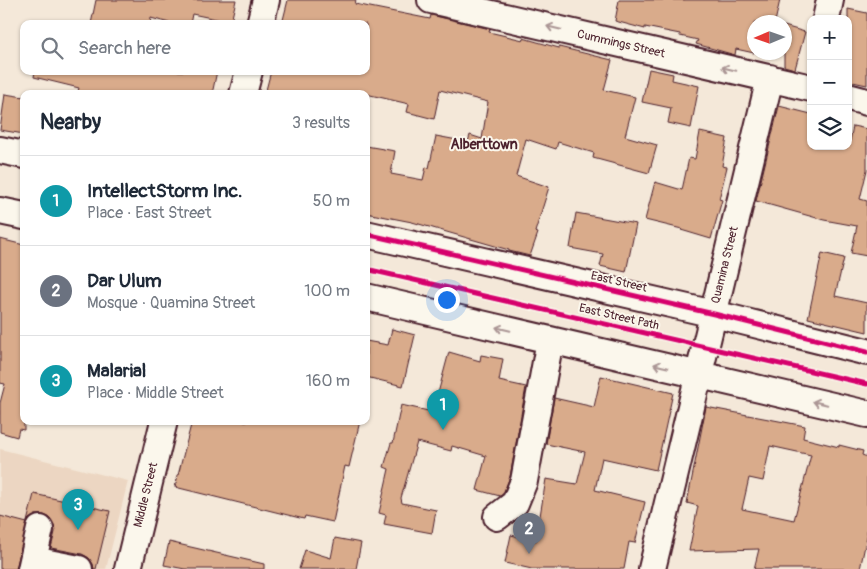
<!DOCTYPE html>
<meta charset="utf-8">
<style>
:root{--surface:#fff;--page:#f2f2f3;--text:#1f2937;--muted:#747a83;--line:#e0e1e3;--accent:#7c3aed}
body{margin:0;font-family:Pangolin,sans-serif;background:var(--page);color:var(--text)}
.controls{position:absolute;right:15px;top:15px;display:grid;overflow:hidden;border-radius:10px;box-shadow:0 1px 4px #0004}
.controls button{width:45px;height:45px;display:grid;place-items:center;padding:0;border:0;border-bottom:1px solid var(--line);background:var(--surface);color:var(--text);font:25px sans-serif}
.compass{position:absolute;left:747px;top:15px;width:45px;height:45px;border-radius:50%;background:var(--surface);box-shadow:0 1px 4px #0004;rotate:268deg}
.you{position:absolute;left:446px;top:299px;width:18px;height:18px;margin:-12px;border:4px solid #fff;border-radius:50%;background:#1a73e8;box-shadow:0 0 0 8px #1a73e833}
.badge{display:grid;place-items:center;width:32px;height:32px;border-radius:50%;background:var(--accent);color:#fff;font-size:16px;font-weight:700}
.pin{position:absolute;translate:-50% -41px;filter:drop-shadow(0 1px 2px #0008)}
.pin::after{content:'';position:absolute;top:26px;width:18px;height:15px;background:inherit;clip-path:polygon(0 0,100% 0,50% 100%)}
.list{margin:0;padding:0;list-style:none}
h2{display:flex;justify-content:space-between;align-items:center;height:65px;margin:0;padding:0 20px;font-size:21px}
h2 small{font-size:16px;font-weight:400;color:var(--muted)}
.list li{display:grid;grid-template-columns:32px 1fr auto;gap:15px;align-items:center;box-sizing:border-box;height:90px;padding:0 20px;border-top:1px solid var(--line)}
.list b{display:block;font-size:19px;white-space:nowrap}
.list p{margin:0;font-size:16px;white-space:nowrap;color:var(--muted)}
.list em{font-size:16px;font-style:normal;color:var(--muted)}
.icon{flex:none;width:28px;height:28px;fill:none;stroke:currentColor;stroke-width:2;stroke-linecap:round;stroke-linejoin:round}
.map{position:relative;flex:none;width:867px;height:569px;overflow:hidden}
.search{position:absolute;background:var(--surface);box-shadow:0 1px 4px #0004;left:20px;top:20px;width:350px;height:55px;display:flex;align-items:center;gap:12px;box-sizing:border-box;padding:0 18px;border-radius:10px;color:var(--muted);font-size:19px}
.panel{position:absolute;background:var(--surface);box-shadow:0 1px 4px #0004;left:20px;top:90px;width:350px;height:335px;border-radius:10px}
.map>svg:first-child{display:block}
.built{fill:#ecd6c2}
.building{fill:#d9ab8b;stroke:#4a1f2b;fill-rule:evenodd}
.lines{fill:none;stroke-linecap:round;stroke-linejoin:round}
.minor-casing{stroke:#4a1f2b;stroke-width:30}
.minor{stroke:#fbf7ec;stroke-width:26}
.cycleway-casing{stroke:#fbf7ec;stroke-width:8}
.cycleway{stroke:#d6006c;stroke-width:5}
.oneway{stroke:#ab9695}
.labels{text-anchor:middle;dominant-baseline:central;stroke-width:4;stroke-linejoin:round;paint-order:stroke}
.street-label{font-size:12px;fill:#4a1f2b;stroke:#fbf7ec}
.neighbourhood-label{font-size:14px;font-weight:bold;fill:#4a1f2b;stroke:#fbf7ec}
</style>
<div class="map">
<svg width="867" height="569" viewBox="0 0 867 569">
<rect width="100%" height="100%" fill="#f4e8d9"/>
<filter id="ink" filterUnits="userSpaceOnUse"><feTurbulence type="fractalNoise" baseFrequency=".02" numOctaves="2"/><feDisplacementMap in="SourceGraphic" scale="10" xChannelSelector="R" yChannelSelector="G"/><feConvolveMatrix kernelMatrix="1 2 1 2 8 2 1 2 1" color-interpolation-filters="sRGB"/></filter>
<g filter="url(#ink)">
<!-- built -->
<path class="built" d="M0,449L128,481L106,569H0Z"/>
<!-- building -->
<path class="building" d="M96,0H236L231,22L192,14L190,24H173L151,18L150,24H91Z
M288,0H356L355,4L430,19L431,15L490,29L489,32L523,40V38L559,48V47L612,60L604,90L635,97L625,136L657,145L649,173L593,158L594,153L558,142L556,149L526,139L516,176L549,187L535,232L538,233L530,256L509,251V250L412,222L366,213V146L395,151L391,174L423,180L426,167L429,168L436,136L468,142L470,135L482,139L488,102L440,90L434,119L407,112L409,104L366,94H265L271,71H366V24H282Z
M619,0H780L775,22H754V53L736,49L735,55L696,44L698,40L680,36V34L645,27V29L615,21Z
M848,9L867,13V85L848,81Z
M784,26L805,32L795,69L784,66Z
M649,69L673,74L672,80L699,86L691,128L668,123L671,108L642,102Z
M35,71H217L212,94H77L79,88L34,77Z
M5,94L24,97V134L0,130Z
M779,106L811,114V146H849L853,126L867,129V170L860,199L867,201V256L851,253L857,226L824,220L756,201Z
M700,132L727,138L722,166L727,167L719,199L722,200L711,239L681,230L682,229L645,220L655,182L682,190L689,158L695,159Z
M576,213L636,224L626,272L600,266L603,254L570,248Z
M0,239L24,245V430L19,429L17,437L0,432V403L5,384L0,383Z
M822,253L844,258L835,296L867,303V332L808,318Z
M392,329L415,335L403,386L366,377V341L388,345Z
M449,352L480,361L481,355L503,359L499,381L526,387L510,477L503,494L500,496L477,490L486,456L452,446L451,451L417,442L401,498L402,503L436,510L432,533L384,524L386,515L379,513L389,469L384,467L391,443H393L401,405L433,412Z
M601,376L673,393L656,470L602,458L595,490L645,502L635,543L629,542L624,569H532L505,563L511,535L536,541L546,479L577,484L585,452L546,444L554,398L594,407Z
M706,407L805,426L803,438L839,447V445L863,451L862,455L867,457V536L860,569H754L759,549L689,551L698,506L687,503ZM770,446L811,455L794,520L742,509L749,478L763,481Z
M192,421H360L349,467L345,466L333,522L305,516L304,519L175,487Z
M34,494L110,511L96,569H94L93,564L89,558L82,554L51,548L55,532L54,525L50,518L44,515H36L29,519L27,522Z
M0,516L27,523L16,569H0Z
M335,538L361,543L356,569H299L305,550L331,558Z
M169,542L264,564V569H185L164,565Z"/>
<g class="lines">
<defs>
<path id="minor" d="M431,0L811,88
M826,19L830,0
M260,24L266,0
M243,94L249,71
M848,97L867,102
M0,150L24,155
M0,211L24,216
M366,234L714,314L867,352
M366,297L867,414
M497,517L515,503L524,481L550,340
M33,560L79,569
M31,569L40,529
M128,569L164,421
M652,569L770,78"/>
</defs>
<!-- minor casing -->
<use href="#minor" class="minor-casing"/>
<!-- minor -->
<use href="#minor" class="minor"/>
<defs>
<path id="cycleway" d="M366,234L714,314L867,352
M366,269L867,384"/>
</defs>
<!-- cycleway casing -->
<use href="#cycleway" class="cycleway-casing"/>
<!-- cycleway -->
<use href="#cycleway" class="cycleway"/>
</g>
<!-- one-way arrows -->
<defs><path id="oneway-shaft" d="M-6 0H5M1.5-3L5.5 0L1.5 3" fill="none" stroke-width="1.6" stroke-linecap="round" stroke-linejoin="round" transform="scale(1.25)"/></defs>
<g class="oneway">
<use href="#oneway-shaft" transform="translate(554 28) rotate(-167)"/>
<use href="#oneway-shaft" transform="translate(729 69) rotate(-167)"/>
<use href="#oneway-shaft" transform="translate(503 329) rotate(-167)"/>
<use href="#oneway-shaft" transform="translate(661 366) rotate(-167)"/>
<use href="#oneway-shaft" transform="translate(820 403) rotate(-167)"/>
</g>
</g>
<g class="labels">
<!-- street labels -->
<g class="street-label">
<text transform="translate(621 44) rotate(13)">Cummings Street</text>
<text transform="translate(725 265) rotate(-76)">Quamina Street</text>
<text transform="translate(619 282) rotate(13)">East Street</text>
<text transform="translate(619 317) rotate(13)">East Street Path</text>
<text transform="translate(146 495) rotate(-76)">Middle Street</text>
</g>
<!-- neighbourhood labels -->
<g class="neighbourhood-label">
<text x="484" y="144">Alberttown</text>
</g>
</g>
</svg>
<div class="controls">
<button>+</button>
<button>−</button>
<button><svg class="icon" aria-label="layers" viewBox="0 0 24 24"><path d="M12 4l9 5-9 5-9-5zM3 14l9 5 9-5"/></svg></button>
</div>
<svg class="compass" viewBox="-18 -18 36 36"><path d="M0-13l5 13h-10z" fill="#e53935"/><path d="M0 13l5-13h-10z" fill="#747a83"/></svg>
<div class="you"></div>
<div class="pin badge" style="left:443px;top:430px;background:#0f9aa8">1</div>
<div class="pin badge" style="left:529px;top:554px;background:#6b7280">2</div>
<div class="pin badge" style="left:78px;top:530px;background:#0f9aa8">3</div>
<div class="search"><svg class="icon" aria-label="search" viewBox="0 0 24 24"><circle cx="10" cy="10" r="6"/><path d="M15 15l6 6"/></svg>Search here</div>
<section class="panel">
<h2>Nearby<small>3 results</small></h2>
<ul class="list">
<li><span class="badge" style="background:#0f9aa8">1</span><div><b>IntellectStorm Inc.</b><p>Place · East Street</p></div><em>50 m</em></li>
<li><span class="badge" style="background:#6b7280">2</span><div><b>Dar Ulum</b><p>Mosque · Quamina Street</p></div><em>100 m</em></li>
<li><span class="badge" style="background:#0f9aa8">3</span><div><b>Malarial</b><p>Place · Middle Street</p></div><em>160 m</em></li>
</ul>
</section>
</div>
